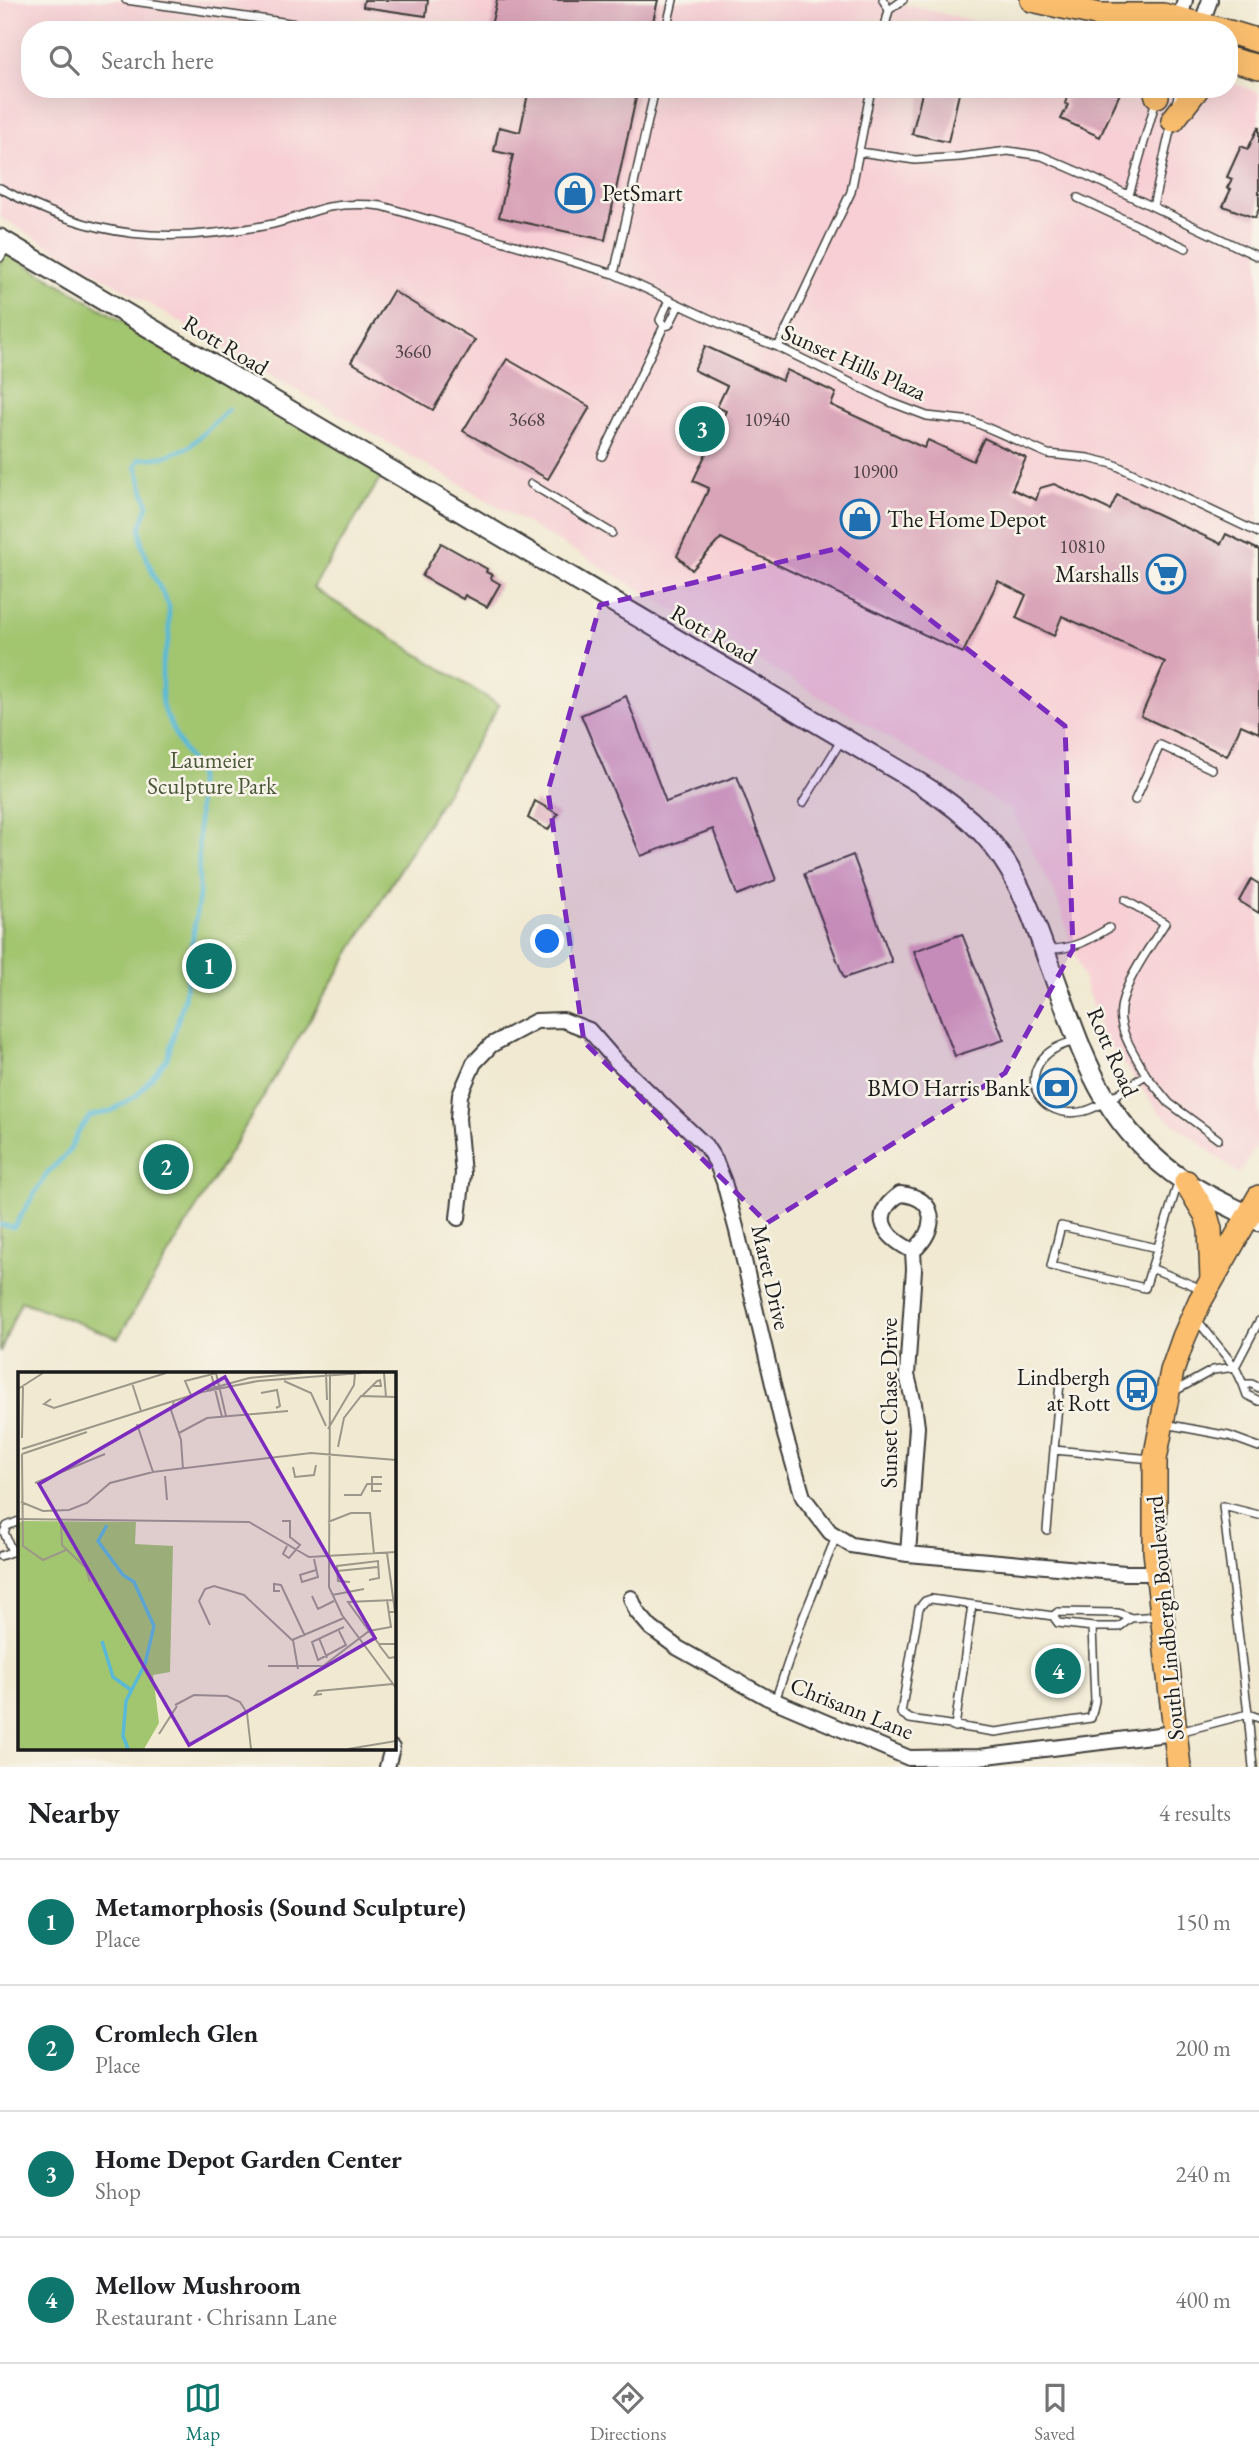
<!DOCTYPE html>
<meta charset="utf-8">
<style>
:root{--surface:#fff;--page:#f2f2f2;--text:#202124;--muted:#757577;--line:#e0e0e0;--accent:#0f766e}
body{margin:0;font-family:"EB Garamond",serif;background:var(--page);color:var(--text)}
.you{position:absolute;left:548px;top:942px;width:24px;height:24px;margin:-18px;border:5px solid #fff;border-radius:50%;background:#1a73e8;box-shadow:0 0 0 10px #1a73e833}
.badge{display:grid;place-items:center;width:46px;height:46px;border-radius:50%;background:var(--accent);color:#fff;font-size:23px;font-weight:700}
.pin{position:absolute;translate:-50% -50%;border:4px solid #fff;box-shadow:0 2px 7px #0006}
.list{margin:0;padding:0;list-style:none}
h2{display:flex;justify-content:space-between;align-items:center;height:91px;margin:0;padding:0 28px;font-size:30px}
h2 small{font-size:23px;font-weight:400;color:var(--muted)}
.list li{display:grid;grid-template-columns:46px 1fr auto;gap:21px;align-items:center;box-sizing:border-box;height:126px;padding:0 28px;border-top:2px solid var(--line)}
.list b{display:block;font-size:26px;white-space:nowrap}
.list p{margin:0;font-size:23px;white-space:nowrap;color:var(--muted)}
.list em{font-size:23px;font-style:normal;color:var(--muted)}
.icon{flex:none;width:38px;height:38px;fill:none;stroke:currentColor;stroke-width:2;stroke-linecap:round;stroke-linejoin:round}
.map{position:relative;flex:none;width:1259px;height:1767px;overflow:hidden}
.search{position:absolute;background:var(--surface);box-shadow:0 7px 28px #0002;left:21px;right:21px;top:21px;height:77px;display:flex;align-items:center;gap:18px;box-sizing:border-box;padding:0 24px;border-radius:28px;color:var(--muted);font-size:26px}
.sheet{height:595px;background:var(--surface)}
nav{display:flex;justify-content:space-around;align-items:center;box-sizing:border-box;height:98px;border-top:2px solid var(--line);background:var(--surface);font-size:19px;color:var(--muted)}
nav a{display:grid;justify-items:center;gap:4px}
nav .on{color:var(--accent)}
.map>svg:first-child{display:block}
.built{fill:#f7cfd4}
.green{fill:#a2c56f;stroke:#5f7046;stroke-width:2}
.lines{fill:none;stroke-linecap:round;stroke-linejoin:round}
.stream{stroke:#59b9d7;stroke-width:4.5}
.building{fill:#d9a4b8}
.service-casing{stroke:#3c3b37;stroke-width:10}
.minor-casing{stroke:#3c3b37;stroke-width:18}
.tertiary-casing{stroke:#3c3b37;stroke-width:23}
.primary-casing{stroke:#3c3b37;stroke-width:26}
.service{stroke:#fff;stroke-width:7}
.minor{stroke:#fff;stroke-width:14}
.tertiary{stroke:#fff;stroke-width:19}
.primary{stroke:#fabe6e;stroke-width:23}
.marked{fill:#7b2cbf;fill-opacity:0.2;stroke:#7b2cbf;stroke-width:5;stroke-dasharray:14 9;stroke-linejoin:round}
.labels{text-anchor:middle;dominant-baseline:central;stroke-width:5;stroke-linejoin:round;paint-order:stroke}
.number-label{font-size:19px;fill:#4b3e43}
.poi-label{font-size:23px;fill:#1c1c1c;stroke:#f7f3e8;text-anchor:end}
.street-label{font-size:23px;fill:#1c1c1c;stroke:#f7f3e8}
.park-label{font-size:23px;fill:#4b5739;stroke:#f7f3e8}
.inset-river{fill:none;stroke:#59b9d7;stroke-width:3.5}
.inset-road{fill:none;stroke:#9c9789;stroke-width:2}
.view{fill:#7b2cbf;fill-opacity:0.15;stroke:#7b2cbf;stroke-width:3.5}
.inset-edge{fill:none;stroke:#1c1c1c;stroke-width:3.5}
</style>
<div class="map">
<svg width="1259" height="1767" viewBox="0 0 1259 1767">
<rect width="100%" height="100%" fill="#f7f3e8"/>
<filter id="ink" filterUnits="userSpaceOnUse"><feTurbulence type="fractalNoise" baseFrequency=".0143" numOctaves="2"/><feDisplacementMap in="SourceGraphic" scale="14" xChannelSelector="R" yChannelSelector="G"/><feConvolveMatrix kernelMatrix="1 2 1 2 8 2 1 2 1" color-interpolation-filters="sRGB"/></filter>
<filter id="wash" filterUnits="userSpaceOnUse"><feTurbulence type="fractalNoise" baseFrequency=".00686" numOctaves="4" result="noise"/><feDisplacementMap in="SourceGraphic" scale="28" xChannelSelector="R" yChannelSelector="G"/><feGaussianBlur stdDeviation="1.57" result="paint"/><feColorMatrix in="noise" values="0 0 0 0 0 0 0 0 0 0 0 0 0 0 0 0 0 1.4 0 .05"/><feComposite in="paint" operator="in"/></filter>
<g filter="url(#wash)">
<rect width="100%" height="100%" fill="#f1e9d1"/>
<!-- built -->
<path class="built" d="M0,0H885L1012,30H30V89H1229V81L1259,93V1141L1239,1174L1159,1112L1102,1035L1056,896L1011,810L583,556L0,217Z"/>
<!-- green -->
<path class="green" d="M0,249L383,474L313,588L499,705L118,1338L21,1301L0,1352Z"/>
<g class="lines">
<!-- stream -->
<path class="stream" d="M0,1225L14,1227L48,1172L68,1153L78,1132L90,1116L111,1111L137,1095L167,1059L184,999L199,895L198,775L177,739L162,705V664L169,639V606L153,574L142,545L140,528L148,505L136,465L139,459L163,457L189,447L228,410"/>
</g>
<g id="blocks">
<!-- building -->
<path class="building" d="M364,0H428L426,16L363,7Z
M497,0H658L651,30H490Z
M529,89H638L605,240L499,217L513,155L494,151L499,127L520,132Z
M923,89H960L948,142L912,134Z
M1071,89H1122L1100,137L1061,119L1068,105L1065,103Z
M1259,126V209L1255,218L1223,206L1231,189L1227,188L1232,179L1227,177L1241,146L1248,149Z
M393,291L475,340L433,410L351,362Z
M705,346L782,381L787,370L836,393L831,405L924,448L928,440L973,461L984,438L1026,458L1012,489L1036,500L1040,488L1054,484L1110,510L1117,495L1221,544L1226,534L1259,550V733L1241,725L1227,756L1141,716L1165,662L1062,616L1054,636L1016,618L1026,595L998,581L963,653L721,538L692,570L677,556L709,488L693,481L726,411L717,407L727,386L694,370Z
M507,359L590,407L548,479L463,431Z
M441,543L487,569L486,572L492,575L490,578L500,584L487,607L465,595L463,599L422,576Z
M626,696L666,802L737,776L776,880L737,895L713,829L641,856L581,715Z
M535,801L558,814L548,830L528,818Z
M853,855L892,962L844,978L804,874Z
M1251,879L1259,884V913L1239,901Z
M962,934L1004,1040L955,1056L914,951Z
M1060,1077L1071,1101L1047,1095L1051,1081Z"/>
</g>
</g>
<g filter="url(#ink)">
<use href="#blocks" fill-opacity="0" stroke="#3c3b37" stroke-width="2"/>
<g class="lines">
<defs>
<path id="service" d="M126,0L339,30
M883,0L889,10L884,30
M889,10L903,0
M666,30L673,0
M655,89L614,274L738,332L778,347L890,402L927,416L972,421L1048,454L1088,458L1113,464L1259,533
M1176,103L1180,89
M860,152L915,160L960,157L1008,151L1042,156L1088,176L1259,257
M0,188C95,240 168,245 273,224C292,220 310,211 329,207C346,204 364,204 382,206L614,274
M1129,195L1156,100
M1078,198L1186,248
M1153,206L1172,122
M0,258L8,245
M669,300L660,320L664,326L669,325L679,305
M778,347L851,192L871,89
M602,456L664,326
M531,484L612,533
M1135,800L1160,745L1212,769
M803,803L842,739
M1048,949C1072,950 1089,940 1109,928
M1077,1041C1011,1053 1028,1124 1085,1111C1106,1105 1127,1086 1146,1075C1137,1058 1124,1040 1121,1021C1116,991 1150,948 1165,923L1125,900
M1146,1075L1169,1103L1218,1139
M1157,1248L1061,1226L1051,1266L1145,1288L1179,1180
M1151,1268L1202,1289
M1259,1321L1235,1367L1243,1384H1252L1259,1388
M1061,1371L1054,1450L1152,1459
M1243,1384L1247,1395L1259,1401
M1173,1392L1213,1370L1235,1367L1197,1320
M1165,1424L1229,1436L1259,1447
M1047,1530L1054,1450
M12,1552L4,1532L7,1526L19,1521
M0,1556L19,1549
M1053,1616L1058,1612L1118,1613L1131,1618L1158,1616
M1092,1627L1095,1701L1091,1718L995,1732L910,1719L901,1713L919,1608L925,1601L931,1599L1053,1616L1058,1623L1093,1627H1119L1131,1618
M775,1701L803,1618L836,1537
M955,1727L972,1605
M1179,1732L1248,1714L1223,1506L1259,1515
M1253,1767L1248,1714L1259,1718"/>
<path id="minor" d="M1178,26L1185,0
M1199,30L1210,0
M458,1218L463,1174L458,1119L460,1095L474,1063L491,1045L536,1021L563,1020L589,1030L616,1061L705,1145L716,1162L724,1182L737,1231L785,1435L803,1497L830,1532L851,1545L908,1554L1125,1573H1157
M908,1554L917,1427L914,1404L907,1375L914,1269L913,1251C938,1230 939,1197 900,1194C868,1216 885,1237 913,1251
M631,1598L637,1612L651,1628L678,1648L766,1697L909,1758L979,1757L1175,1733
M387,1767L392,1748"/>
<path id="tertiary" d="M0,239L843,738C895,770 955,797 993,845C1020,879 1034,920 1048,960C1083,1052 1098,1122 1184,1181C1207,1197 1235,1208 1259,1221"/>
<path id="primary" d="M1032,0L1100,15L1114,21
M1100,15H1163L1222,30
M1229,32L1259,41
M1229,59L1259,67
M1155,89L1157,96
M1173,120L1197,89
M1186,1182L1206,1215L1210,1229L1212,1279
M1179,1767L1155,1551V1459L1172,1371L1184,1337L1200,1301L1259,1197"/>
</defs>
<!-- service casing -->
<use href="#service" class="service-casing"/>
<!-- minor casing -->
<use href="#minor" class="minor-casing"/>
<!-- tertiary casing -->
<use href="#tertiary" class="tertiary-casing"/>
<!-- primary casing -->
<use href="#primary" class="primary-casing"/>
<!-- service -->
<use href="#service" class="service"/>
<!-- minor -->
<use href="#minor" class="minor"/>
<!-- tertiary -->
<use href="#tertiary" class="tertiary"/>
<!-- primary -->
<use href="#primary" class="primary"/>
</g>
</g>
<!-- marked area -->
<path class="marked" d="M839,548L1065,726L1073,949L1005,1073L767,1223L584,1042L548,791L600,605Z"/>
<!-- icons -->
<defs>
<symbol id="shop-ring" viewBox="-11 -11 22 22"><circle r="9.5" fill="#f7f3e8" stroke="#1f6fb2" stroke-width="1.5"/><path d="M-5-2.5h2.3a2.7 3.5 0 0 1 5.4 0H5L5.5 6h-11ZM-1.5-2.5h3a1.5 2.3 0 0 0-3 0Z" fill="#1f6fb2"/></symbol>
<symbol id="supermarket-ring" viewBox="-11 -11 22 22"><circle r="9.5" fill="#f7f3e8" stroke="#1f6fb2" stroke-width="1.5"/><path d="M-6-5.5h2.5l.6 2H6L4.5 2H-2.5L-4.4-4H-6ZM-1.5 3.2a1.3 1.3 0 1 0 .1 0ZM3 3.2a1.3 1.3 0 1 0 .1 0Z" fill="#1f6fb2"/></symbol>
<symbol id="bank-ring" viewBox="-11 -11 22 22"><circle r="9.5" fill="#f7f3e8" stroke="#1f6fb2" stroke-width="1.5"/><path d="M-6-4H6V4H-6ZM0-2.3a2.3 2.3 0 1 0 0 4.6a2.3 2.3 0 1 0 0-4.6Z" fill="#1f6fb2"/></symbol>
<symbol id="bus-ring" viewBox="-11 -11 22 22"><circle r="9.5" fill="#f7f3e8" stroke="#1f6fb2" stroke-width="1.5"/><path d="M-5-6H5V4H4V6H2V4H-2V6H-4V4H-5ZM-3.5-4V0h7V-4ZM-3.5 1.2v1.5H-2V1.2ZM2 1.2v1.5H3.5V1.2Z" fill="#1f6fb2"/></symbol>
</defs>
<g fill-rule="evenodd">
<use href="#shop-ring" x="553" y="171" width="44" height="44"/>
<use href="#shop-ring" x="838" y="497" width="44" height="44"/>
<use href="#supermarket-ring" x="1144" y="552" width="44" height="44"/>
<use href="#bank-ring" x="1035" y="1066" width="44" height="44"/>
<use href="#bus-ring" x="1115" y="1368" width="44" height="44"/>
</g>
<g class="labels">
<!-- number labels -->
<g class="number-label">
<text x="413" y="351">3660</text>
<text x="527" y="419">3668</text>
<text x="767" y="419">10940</text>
<text x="875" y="471">10900</text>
<text x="1082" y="546">10810</text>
</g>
<!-- poi labels -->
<g class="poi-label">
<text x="602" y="193" text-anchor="start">PetSmart</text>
<text x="887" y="519" text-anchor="start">The Home Depot</text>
<text x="1139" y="574">Marshalls</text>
<text x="1030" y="1088">BMO Harris Bank</text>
<text x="1110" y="1377">Lindbergh<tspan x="1110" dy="26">at Rott</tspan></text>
</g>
<!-- street labels -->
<g class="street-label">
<text transform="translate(226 345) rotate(31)">Rott Road</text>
<text transform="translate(854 362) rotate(24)">Sunset Hills Plaza</text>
<text transform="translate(714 634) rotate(30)">Rott Road</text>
<text transform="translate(1113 1052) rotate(66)">Rott Road</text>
<text transform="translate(771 1277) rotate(77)">Maret Drive</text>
<text transform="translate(889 1403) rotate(-90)">Sunset Chase Drive</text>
<text transform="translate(1165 1618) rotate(-95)">South Lindbergh Boulevard</text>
<text transform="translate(852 1708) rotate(22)">Chrisann Lane</text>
</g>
<!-- park labels -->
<g class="park-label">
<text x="212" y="760">Laumeier<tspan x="212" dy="26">Sculpture Park</tspan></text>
</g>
</g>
<!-- overview -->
<g transform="translate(18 1372)">
<rect width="378" height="378" fill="#f1e9d1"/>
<path d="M4,149L118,150L117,172L155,174L152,300L135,303L141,351L126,377H0V152Z" fill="#a2c56f"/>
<path class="inset-river" d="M89,153L80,169L105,203L116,210L136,254L127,292L108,329L105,364L110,377M84,269L95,305L113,318"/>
<path class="inset-road" d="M193,1L204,45M198,1L208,44M308,1L309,28M366,1L368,25M312,2L311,215L324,243L378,316M266,9L293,21L308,54M114,11L123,39M0,17L25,1M188,18L231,6L285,1M243,21L259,18L262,34L258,36M173,23L167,9L199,1M344,24L359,9L362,8L363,14H355M33,27L26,32L36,36L148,1M156,30L153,38L163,68L165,97M119,52L135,100L293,81L378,88M310,57L336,13L337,1M161,61L189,46L270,39M4,66L5,15M320,75L326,46L343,24L378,25M4,77L184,20L240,9L343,1M4,82L5,174L25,188L48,178M4,82L69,60M275,95L277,105L296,103L298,93M147,104L149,128M17,111L87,82M363,119H354V112H364M326,123H343L349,112H354V105H364M3,130L25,139L51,138L69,131L92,111L135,100M0,147L231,150L291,185L378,180M43,148L44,173L68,196L72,210M264,149H272V165L282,173L271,186L265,182L269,174M310,150L333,141H352L356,182M369,181L377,240H371M296,187L300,205L284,210L282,203L298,198M319,199L360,195M332,210L320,209L319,194L360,189L361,206L351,208M262,219H256V212L263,213L287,264M314,223L346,217M294,224L300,237L316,229M369,228L373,255L351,259L361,272H378M192,253L181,229L187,217L196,214L226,223L274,268L326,246M321,259L328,273L300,288L294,270L326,255M301,266L309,286M275,268L280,297M361,273L371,286L378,285M250,294H305L351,259L330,230L376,228M304,322L297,323L300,319L375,312M163,330L157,333L176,323L209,324L222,330L229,341L233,377M141,362L159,334M330,377L378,369"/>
<path class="view" d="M207,5L357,266L171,373L21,112Z"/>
<rect width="378" height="378" class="inset-edge"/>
</g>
</svg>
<div class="you"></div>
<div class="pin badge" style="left:209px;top:966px">1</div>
<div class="pin badge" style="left:166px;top:1167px">2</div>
<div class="pin badge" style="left:702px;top:429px">3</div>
<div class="pin badge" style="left:1058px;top:1671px">4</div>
<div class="search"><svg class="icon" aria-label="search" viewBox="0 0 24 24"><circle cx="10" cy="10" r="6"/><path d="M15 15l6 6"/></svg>Search here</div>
</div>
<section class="sheet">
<h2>Nearby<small>4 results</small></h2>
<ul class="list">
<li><span class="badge">1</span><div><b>Metamorphosis (Sound Sculpture)</b><p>Place</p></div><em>150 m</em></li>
<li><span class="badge">2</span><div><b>Cromlech Glen</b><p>Place</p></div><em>200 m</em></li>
<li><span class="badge">3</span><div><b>Home Depot Garden Center</b><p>Shop</p></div><em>240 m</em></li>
<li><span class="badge">4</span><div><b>Mellow Mushroom</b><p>Restaurant · Chrisann Lane</p></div><em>400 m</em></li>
</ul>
</section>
<nav>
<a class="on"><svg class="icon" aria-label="map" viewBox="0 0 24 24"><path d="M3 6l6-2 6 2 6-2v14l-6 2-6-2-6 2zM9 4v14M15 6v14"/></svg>Map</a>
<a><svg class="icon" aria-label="directions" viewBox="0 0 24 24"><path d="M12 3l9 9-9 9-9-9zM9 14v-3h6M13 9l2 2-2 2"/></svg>Directions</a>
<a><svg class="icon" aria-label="saved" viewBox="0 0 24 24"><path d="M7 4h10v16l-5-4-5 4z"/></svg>Saved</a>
</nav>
